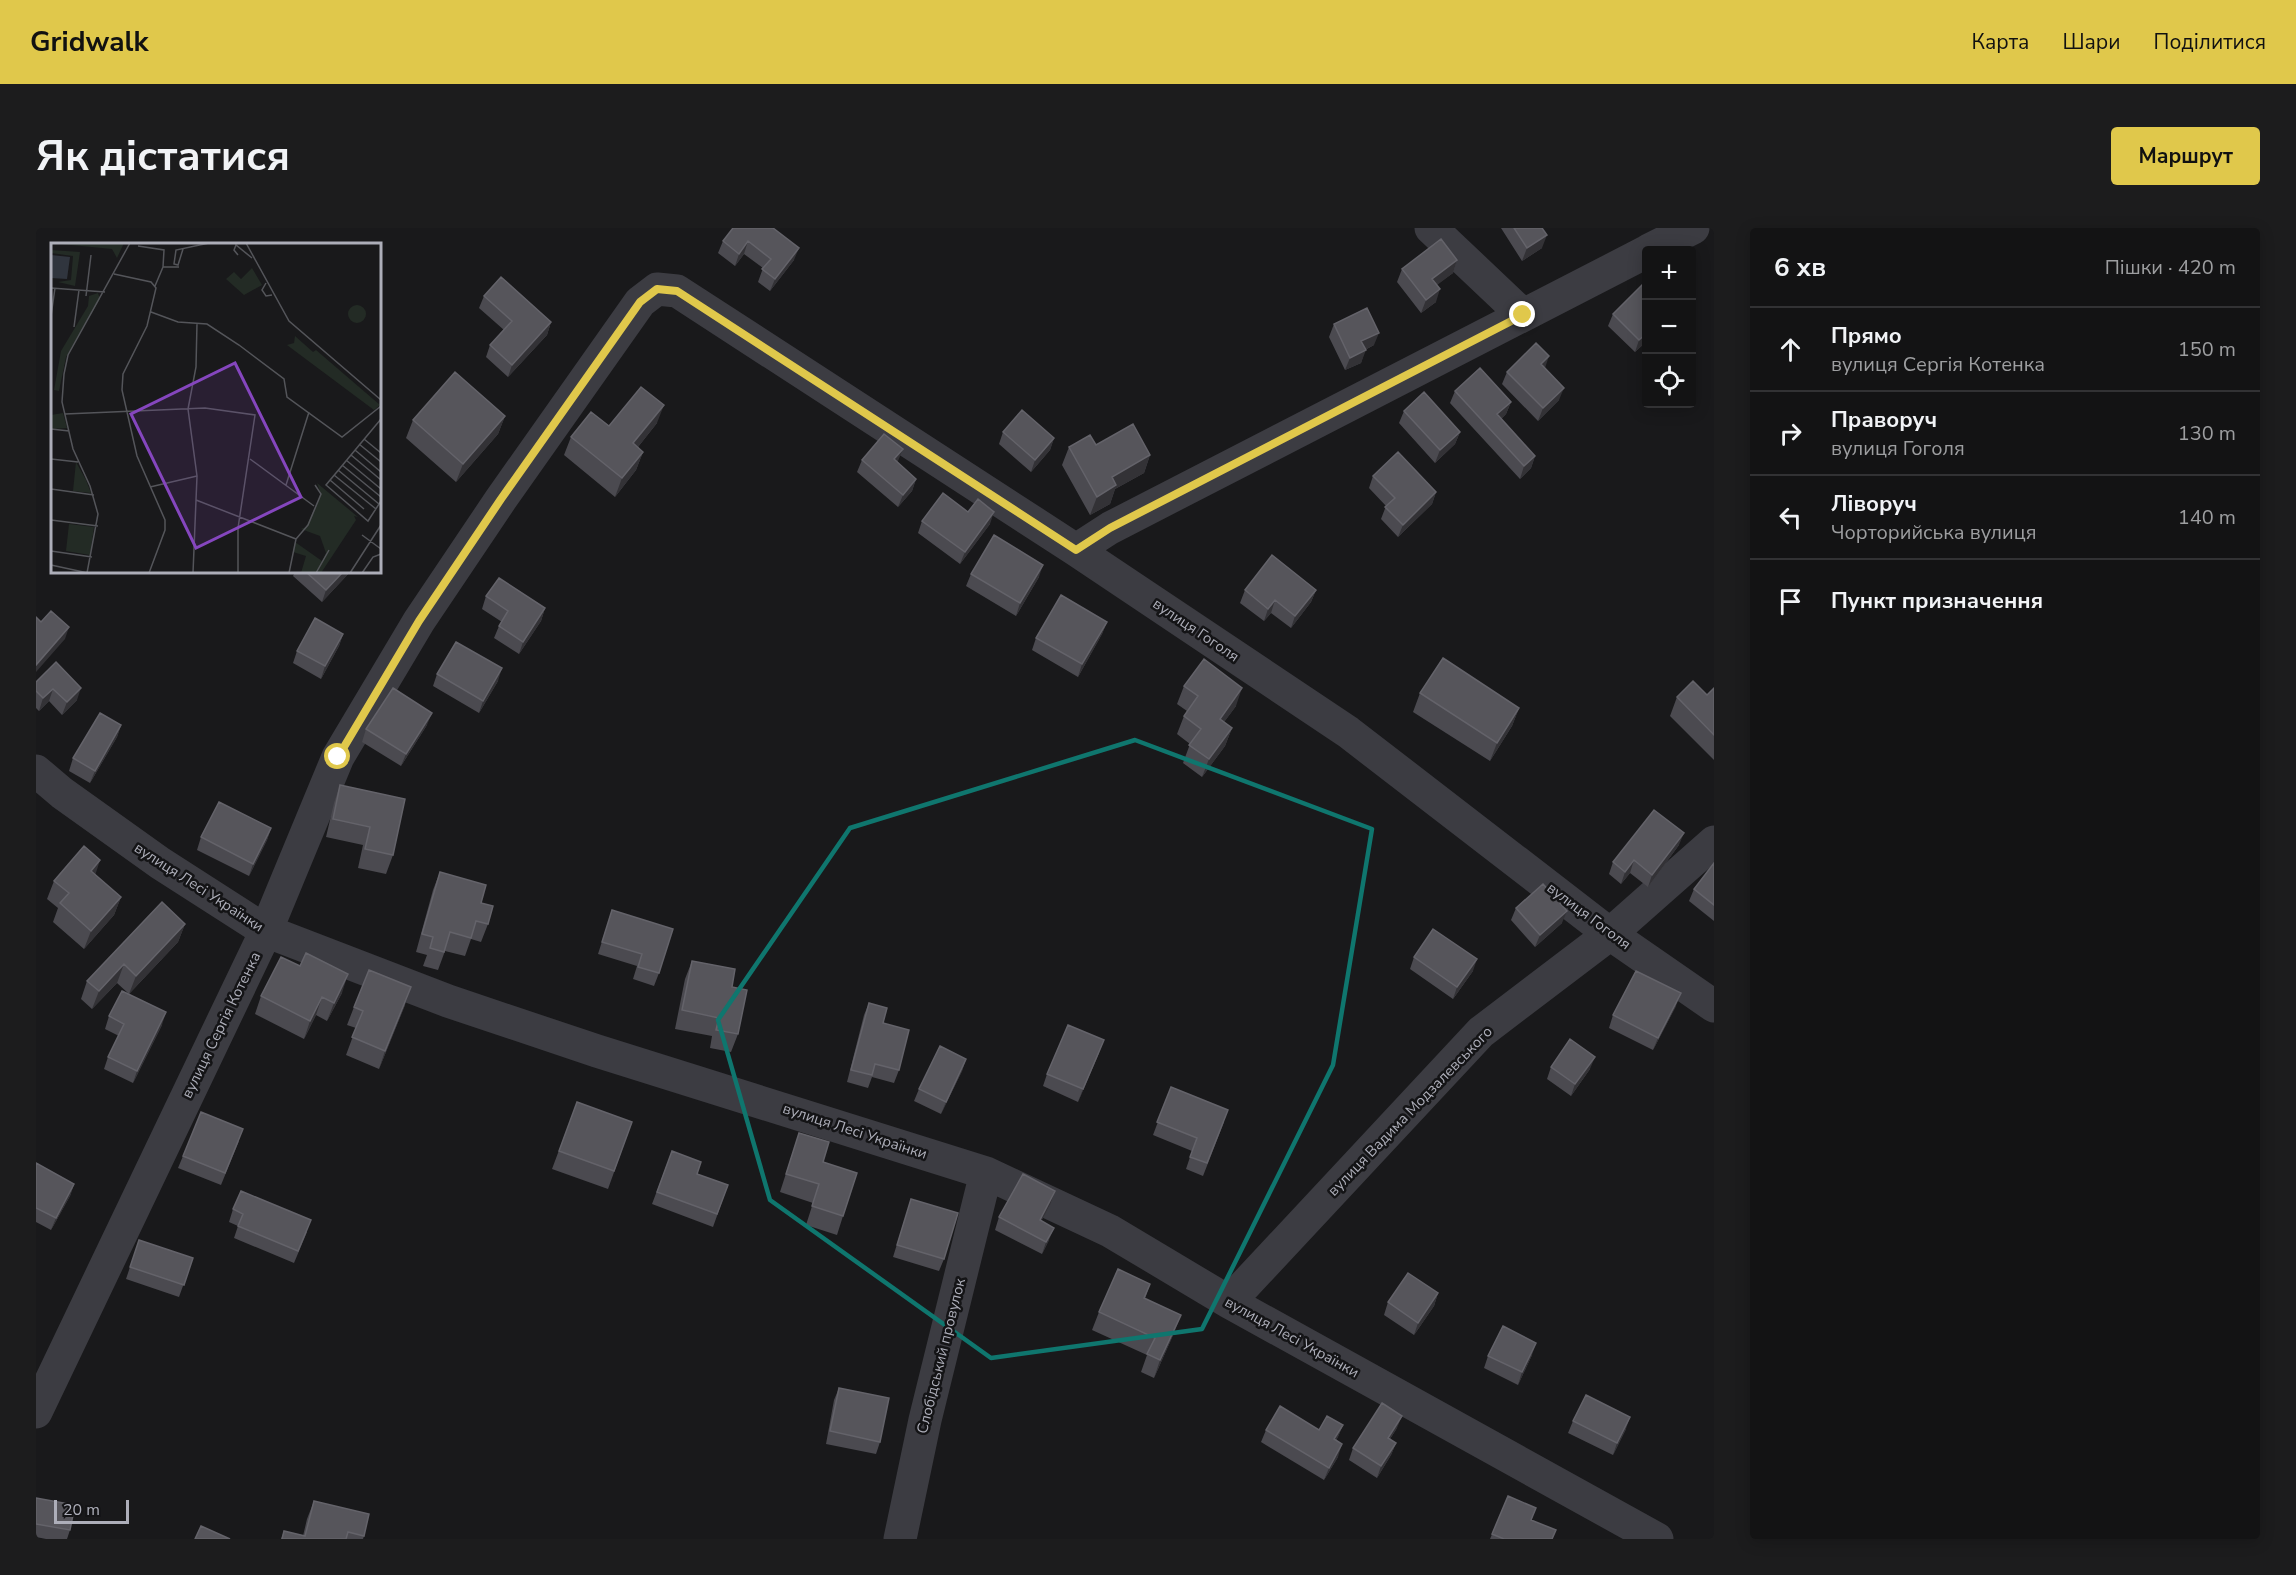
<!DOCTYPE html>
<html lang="uk">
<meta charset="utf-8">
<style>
:root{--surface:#131314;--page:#1c1c1d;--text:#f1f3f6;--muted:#9d9ea0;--line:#323234;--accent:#e0c84b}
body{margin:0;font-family:"Nunito Sans",sans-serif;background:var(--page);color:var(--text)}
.controls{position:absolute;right:18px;top:18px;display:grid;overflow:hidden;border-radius:6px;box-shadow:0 3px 15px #0003}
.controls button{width:54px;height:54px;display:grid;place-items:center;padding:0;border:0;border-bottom:2px solid var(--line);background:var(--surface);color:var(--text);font:30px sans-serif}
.scale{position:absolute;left:18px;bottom:15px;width:75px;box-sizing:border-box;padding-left:6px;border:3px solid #adaeb9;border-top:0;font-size:16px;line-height:21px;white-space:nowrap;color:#adaeb9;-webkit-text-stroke:4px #141416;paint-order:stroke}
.stop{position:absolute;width:18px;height:18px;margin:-14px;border:4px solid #e0c84b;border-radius:50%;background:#fff}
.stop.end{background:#e0c84b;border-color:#fff;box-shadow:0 2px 6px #0008}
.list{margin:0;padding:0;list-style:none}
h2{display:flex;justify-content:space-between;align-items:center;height:78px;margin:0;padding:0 24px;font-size:26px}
h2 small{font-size:20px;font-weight:400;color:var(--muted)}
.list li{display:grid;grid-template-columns:39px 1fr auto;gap:18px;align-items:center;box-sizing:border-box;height:84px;padding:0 24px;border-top:2px solid var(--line)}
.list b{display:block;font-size:22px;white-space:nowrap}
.list p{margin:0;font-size:20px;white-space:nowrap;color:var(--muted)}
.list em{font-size:20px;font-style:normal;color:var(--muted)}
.icon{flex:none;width:33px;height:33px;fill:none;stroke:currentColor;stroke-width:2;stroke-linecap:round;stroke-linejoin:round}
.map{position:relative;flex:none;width:1678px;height:1311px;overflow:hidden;border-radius:6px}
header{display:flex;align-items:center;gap:36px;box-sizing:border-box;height:84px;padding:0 30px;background:var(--accent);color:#111}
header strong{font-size:28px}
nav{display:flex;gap:33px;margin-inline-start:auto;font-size:21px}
.intro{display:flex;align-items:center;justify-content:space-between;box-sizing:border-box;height:144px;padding:0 36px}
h1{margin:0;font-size:42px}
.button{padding:15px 27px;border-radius:6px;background:var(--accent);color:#111;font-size:21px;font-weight:700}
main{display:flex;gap:36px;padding:0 36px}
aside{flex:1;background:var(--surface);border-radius:6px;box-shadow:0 3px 15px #0003}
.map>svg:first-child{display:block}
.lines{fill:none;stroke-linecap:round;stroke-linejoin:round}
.minor{stroke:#3c3c42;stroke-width:33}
.wall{fill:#4b4a50}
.shaded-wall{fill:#333236}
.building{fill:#56555b;stroke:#64636a;stroke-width:1.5}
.route{stroke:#e0c84b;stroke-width:8}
.marked{fill:none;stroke:#0f766e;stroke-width:4.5;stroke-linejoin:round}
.labels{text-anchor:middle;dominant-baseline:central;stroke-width:5;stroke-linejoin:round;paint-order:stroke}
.street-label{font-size:15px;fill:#adaeb9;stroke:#141416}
.inset-road{fill:none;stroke:#54555a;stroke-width:1.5}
.view{fill:#8546be;fill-opacity:0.15;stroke:#8546be;stroke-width:3}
.inset-edge{fill:none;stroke:#adaeb9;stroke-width:3}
</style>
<header>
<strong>Gridwalk</strong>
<nav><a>Карта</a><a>Шари</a><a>Поділитися</a></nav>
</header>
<div class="intro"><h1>Як дістатися</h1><a class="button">Маршрут</a></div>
<main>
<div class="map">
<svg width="1678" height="1311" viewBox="0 0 1678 1311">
<rect width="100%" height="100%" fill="#19191b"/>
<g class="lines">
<!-- minor -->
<path class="minor" d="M1395,0L1487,87
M1613,22L1657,0
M1040,322L1074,300L1610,24
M0,543L26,565L124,635L230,703L412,773L561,823L950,945L1074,1003L1193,1074L1621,1311
M1193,1074L1445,804L1574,706L1678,614
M0,1184L230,703L302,529L383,393L465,271L604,74L621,61L641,63L1040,322L1312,504L1574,706L1678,778
M864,1311L889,1192L950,945"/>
</g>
<!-- wall -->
<path class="wall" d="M697,0L758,32L734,63L722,54L727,40L708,26L699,38L682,25L687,13Z
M1465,0H1506V20L1486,33Z
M1421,32L1417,45L1400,57V74L1385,85L1361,54L1366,41Z
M1611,52V113L1599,124L1572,98L1577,86Z
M448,68L515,94L511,107L472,149L450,129L454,117L468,102L443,80Z
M1298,96L1338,117L1329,122L1325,135L1309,142L1293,109Z
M1471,144L1523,172L1502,193L1466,156Z
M1419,163L1475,174L1470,186L1465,191L1499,228L1495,240L1484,251L1414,175Z
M1368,183L1424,204L1419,216L1399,235L1363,195Z
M469,188L462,206L420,254L370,210L377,192Z
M621,195L602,219L607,224L600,242L579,269L528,227L535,209L573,198Z
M967,204L1018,210L1014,222L995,244L963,216Z
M1060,217L1114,227L1108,245L1079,261L1074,276L1054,287L1026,237L1033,219Z
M826,232L862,233L861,234L880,251L876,263L862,279L821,244Z
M1337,248L1400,264L1396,276L1362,309L1345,291L1350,278L1333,260Z
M932,284L954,296L924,336L882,305L886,293Z
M259,344H314L286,374L257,348Z
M935,346L1003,349L980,388L930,358Z
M1209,362H1280L1275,374L1255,400L1235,385L1228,393L1204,375Z
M450,368L509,380L505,393L483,426L458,410L463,398L466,394L446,381Z
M1071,394L1066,406L1042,449L996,422L1000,410Z
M307,406L303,418L285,451L257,435L261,423Z
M20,434L41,472L26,487L13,473L3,483L0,480V454Z
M401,446L462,453L443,485L397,458Z
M1148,458L1200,478L1188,494L1196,500L1189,518L1166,549L1147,535L1154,516L1141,506L1148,488L1151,483L1141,476Z
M1678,460V532L1634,488L1641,469L1671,467Z
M1384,465L1483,480L1476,498L1454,533L1377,484Z
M85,497L81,509L54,555L33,543L37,530Z
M391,497L365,538L326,514L330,501Z
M304,557L357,627L350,646L322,640L327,617L290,609L298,575Z
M235,600L231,612L213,648L161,622L165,609Z
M1643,617L1612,659L1594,645L1585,656L1573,646L1577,634Z
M1678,635V693L1653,673L1658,661Z
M404,644L445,675L452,696L445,714L435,711L429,728L409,723L402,742L387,738L391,727L380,724L397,662Z
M59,647L85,669L78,687L48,721L17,694L22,680L11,671L18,653Z
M1480,680L1526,695L1499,719L1475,692Z
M576,682L623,745L618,758L597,751L601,738L562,726Z
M149,696L142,714L93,766L81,755L56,781L45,771L51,753Z
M1378,729L1437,743L1417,771L1374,741Z
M656,733L696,759L702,806L695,824L674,820L676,808L639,801L649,751Z
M306,765L291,793L280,787L268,811L219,786L225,768Z
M833,775L847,795L863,842L858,855L836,849L832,860L811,854L828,787Z
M369,777L343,841L310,827L320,800L311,797L318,779Z
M1640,778L1617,822L1573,800L1577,787Z
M73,788L126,797L97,855L68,841L72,829L83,808L69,801Z
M1063,825L1042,874L1007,858L1011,846Z
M930,831L926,843L905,886L878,873L883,861Z
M1515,839L1554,841L1535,868L1511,851Z
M1135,859L1188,894L1167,948L1150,941L1156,923L1117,907Z
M541,874L596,894L572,961L516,941Z
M763,905L787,934L807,988L801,1007L770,997L777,975L744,964Z
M203,913L185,957L142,940L147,928Z
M636,923L661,946L692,957L677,999L616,976Z
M0,935L38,956L34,968L15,1002L0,994Z
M1019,963L1015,975L1005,993L1013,1012L1006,1026L959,1002L963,989Z
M875,971L908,1031L903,1043L857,1029Z
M197,981L271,1004L258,1035L198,1010L202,998L193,994Z
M103,1012L157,1030L143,1069L90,1051Z
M1114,1056L1109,1071L1138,1105L1118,1150L1105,1144L1111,1127L1056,1102L1063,1084Z
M1402,1065L1398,1078L1378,1107L1348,1087L1352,1074Z
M1496,1127L1482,1157L1448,1140L1452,1128Z
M803,1160L844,1214L840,1226L790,1216L798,1172Z
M1537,1193L1590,1201L1577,1227L1532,1205Z
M1307,1197L1300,1213L1302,1229L1288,1252L1225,1214L1230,1202H1283Z
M1361,1200L1354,1211L1360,1215L1355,1227L1341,1250L1313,1232L1317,1220Z
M1472,1268L1500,1280L1495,1292L1516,1311H1454Z
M0,1270L34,1302L31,1311H10L0,1309Z
M278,1273L328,1308L327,1311H245L248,1303L267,1308L271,1291Z"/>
<!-- shaded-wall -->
<path class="shaded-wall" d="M1511,7L1506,20L1486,33L1491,20Z
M712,13L708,26L699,38L703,26Z
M763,20L758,32L734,63L739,51Z
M1421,32L1417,45L1392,64L1396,51Z
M1404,61L1400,74L1385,85L1390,72Z
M515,94L511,107L472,149L476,137Z
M1343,105L1338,117L1321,126L1325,113Z
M1611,105V113L1599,124L1603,112Z
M1330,122L1325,135L1309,142L1314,130Z
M1513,128L1509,140L1505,136Z
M1528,160L1523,172L1502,193L1507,180Z
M1475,174L1470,186L1457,198L1461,186Z
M628,177L621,195L590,234L597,215Z
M469,188L462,206L420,254L427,236Z
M1424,204L1419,216L1399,235L1404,222Z
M1018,210L1014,222L995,244L999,232Z
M867,221L862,233L853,244L858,231Z
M607,224L600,242L579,269L586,250Z
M1114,227L1108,245L1079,261L1074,276L1054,287L1061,269L1076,249Z
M1499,228L1495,240L1484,251L1488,238Z
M880,251L876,263L862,279L867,267Z
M1400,264L1396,276L1362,309L1367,297Z
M958,284L954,296L924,336L929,324Z
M1007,337L1003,349L980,388L984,375Z
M307,344H314L286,374L290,362Z
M1280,362L1275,374L1255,400L1259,388Z
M1239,372L1235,385L1228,393L1232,381Z
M509,380L505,393L483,426L487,414Z
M1071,394L1066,406L1042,449L1046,436Z
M33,399L29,411L0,444V437Z
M307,406L303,418L285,451L289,438Z
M466,440L462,453L443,485L447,473Z
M45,460L41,472L26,487L31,474Z
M1206,460L1200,478L1177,509L1184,491Z
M17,461L13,473L3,483L7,470Z
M1483,480L1476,498L1454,533L1461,515Z
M396,485L391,497L365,538L370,526Z
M85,497L81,509L54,555L59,543Z
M1196,500L1189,518L1166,549L1173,531Z
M235,600L231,612L213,648L217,636Z
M1648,605L1643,617L1612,659L1616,647Z
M64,632L58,651L55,643Z
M1598,632L1594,645L1585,656L1589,644Z
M85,669L78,687L48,721L55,703Z
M1531,683L1526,695L1499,719L1504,707Z
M149,696L142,714L93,766L100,748Z
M1441,731L1437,743L1417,771L1421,759Z
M88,736L81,755L56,781L63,763Z
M312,746L306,765L291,793L298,775Z
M375,759L369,777L343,841L349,823Z
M1645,765L1640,778L1617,822L1622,810Z
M286,769L280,787L268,811L274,793Z
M130,784L126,797L97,855L101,843Z
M1068,812L1063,825L1042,874L1047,861Z
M1559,829L1554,841L1535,868L1539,856Z
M930,831L926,843L905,886L910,874Z
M38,956L34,968L15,1002L20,990Z
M1019,963L1015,975L999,1005L1004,992Z
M1018,1000L1013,1012L1006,1026L1010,1014Z
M1402,1065L1398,1078L1378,1107L1382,1095Z
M1145,1087L1138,1105L1118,1150L1124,1132Z
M1500,1115L1496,1127L1482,1157L1486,1144Z
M1366,1188L1361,1200L1347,1222L1352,1210Z
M1594,1189L1590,1201L1577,1227L1581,1215Z
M1307,1197L1302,1209L1293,1224L1298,1211Z
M1360,1215L1355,1227L1341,1250L1345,1238Z
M1306,1216L1302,1229L1288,1252L1293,1240Z"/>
<!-- building -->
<path class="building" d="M697,0H737L763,20L739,51L726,41L735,31L712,13L703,26L687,13Z
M1478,0H1506L1511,7L1491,20Z
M1405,11L1421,32L1396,51L1404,61L1390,72L1366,41Z
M465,49L515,94L476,137L454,117L476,93L448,68Z
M1611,52V105L1603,112L1577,86Z
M1331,80L1343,105L1325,113L1330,122L1314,130L1298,96Z
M1500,115L1513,128L1505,136L1528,160L1507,180L1471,144Z
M1444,140L1475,174L1461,186L1499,228L1488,238L1419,163Z
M419,144L469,188L427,236L377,192Z
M605,159L628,177L597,215L607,224L586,250L535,209L555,184L573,198Z
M1388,164L1424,204L1404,222L1368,183Z
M986,182L1018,210L999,232L967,204Z
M1097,196L1114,227L1076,249L1080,257L1061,269L1033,219L1054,207L1060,217Z
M848,206L867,221L858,231L880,251L867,267L826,232Z
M1362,224L1400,264L1367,297L1349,279L1359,270L1337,248Z
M907,265L932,284L942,271L958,284L929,324L886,293Z
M958,307L1007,337L984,375L935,346Z
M1236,327L1280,362L1259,388L1239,372L1232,381L1209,362Z
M270,344H307L290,362Z
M463,350L509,380L487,414L463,398L472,383L450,368Z
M1025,367L1071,394L1046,436L1000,410Z
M15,383L33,399L0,437V389L5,394Z
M279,390L307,406L289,438L261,423Z
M420,414L466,440L447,473L401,446Z
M1407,430L1483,480L1461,515L1384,465Z
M1168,431L1206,460L1184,491L1196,500L1173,531L1153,517L1165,501L1148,488L1162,468L1148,458Z
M20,434L45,460L31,474L17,461L7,470L0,463V454Z
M1657,453L1671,467L1678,460V507L1641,469Z
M357,460L396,485L370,526L330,501Z
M64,485L85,497L59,543L37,530Z
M304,557L369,571L357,627L329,621L334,599L297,591Z
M183,574L235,600L217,636L165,609Z
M1618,582L1648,605L1616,647L1598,632L1589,644L1577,634Z
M48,618L64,632L55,643L85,669L55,703L24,675L33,665L18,653Z
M1678,635V677L1658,661Z
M404,644L450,657L445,675L457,678L452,696L440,693L435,710L414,704L408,724L394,720L397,709L386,706Z
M1507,656L1531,683L1504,707L1480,680Z
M126,674L149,696L100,748L88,736L63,763L51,753Z
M576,682L637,701L623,745L602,739L606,726L566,714Z
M1397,701L1441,731L1421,759L1378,729Z
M270,725L312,746L298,775L286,769L274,793L225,768L245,729L264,738Z
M656,733L699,741L696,759L711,762L702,806L680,802L683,790L646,782Z
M333,742L375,759L349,823L316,809L327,783L318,779Z
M1600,743L1645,765L1622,810L1577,787Z
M86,763L130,784L101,843L72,829L88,796L73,788Z
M833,775L851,780L847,795L873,802L863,842L839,836L836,847L815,842Z
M1032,797L1068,812L1047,861L1011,846Z
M1534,811L1559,829L1539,856L1515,839Z
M904,818L930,831L910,874L883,861Z
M1135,859L1192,882L1171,935L1154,929L1161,910L1121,894Z
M541,874L596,894L578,943L523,923Z
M165,884L207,901L189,945L147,928Z
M763,905L793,914L787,934L821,945L807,988L776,978L783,956L750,946Z
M636,923L665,934L661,946L692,957L681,986L621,964Z
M0,935L38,956L20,990L0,980Z
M987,946L1019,963L1004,992L1018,1000L1010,1014L963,989Z
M205,963L275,992L262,1023L202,998L207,986L197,981Z
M875,971L922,985L908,1031L861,1017Z
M103,1012L157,1030L148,1057L94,1039Z
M1082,1041L1114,1056L1108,1070L1145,1087L1124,1132L1111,1126L1119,1110L1063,1084Z
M1372,1045L1402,1065L1382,1095L1352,1074Z
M1467,1098L1500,1115L1486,1144L1452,1128Z
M803,1160L853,1170L844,1214L794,1203Z
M1550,1167L1594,1189L1581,1215L1537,1193Z
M1346,1175L1366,1188L1352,1210L1360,1215L1345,1238L1317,1220Z
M1244,1178L1283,1202L1291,1188L1307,1197L1298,1211L1306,1216L1293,1240L1230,1202Z
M1472,1268L1500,1280L1495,1292L1520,1302L1516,1311H1468L1456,1306Z
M0,1270L39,1277L34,1302L0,1296Z
M278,1273L333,1286L328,1308L312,1304L310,1311H246L248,1303L269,1308Z
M165,1298L194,1311H159Z"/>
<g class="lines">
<!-- route -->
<path class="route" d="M302,529L383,393L465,271L604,74L621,61L641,63L1040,322L1074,300L1487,87"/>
</g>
<!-- marked area -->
<path class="marked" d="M1099,512L1336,601L1297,837L1166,1101L955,1130L734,972L682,792L814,600Z"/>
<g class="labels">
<!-- street labels -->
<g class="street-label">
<text transform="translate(1160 402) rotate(34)">вулиця Гоголя</text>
<text transform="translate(163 659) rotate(33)">вулиця Лесі Українки</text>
<text transform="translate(1553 688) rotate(37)">вулиця Гоголя</text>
<text transform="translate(185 797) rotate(-64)">вулиця Сергія Котенка</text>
<text transform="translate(1374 883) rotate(-46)">вулиця Вадима Модзалевського</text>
<text transform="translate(819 903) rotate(18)">вулиця Лесі Українки</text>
<text transform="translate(1256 1109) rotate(29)">вулиця Лесі Українки</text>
<text transform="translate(905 1128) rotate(-76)">Слобідський провулок</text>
</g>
</g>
<!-- overview -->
<g transform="translate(15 15)">
<rect width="330" height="330" fill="#19191b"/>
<path d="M0,0H73L66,15L61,6ZM0,7L29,9L24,43L7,39L20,37L22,13L0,10ZM201,25L211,42L193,52L175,36L183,29L190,36ZM47,50L49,56L15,114L8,148L3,147L10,108L37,63L38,53ZM297 71a9 9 0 1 1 18 0a9 9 0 1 1-18 0ZM244,93L262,109L265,107L329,162L323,167L248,111L236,102L243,100ZM12,170L16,185L0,186V172ZM25,219L35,237L40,250L22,248ZM266,240L307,274L303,273L305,277L270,330H250L255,313L242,309L244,299L271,318L275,310L269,293L250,286L255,284L270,251ZM18,281L43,284L39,312L15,308Z" fill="#232b25"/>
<path d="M0,12L19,14L16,36L0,35Z" fill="#30353e"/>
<path class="inset-road" d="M195,0L238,78L330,157M87,3L113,7L112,24M132,6L127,22L123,21L125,7L158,0M187,12L183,7L185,2L201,15M63,31L100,39L105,45L96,83L72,131L71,147L86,213L114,277V287L98,330M215,40L211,47L215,53L221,52M104,43L112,24H128M0,45L54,49M35,53L40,12M100,69L127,79L156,81L188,102L233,136L236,154L291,194L330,163M0,73L4,45M23,84L28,47M14,171L154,165L204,172L187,285V330M330,176L275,242L317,278L330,258M0,186L18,188M313,196L330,210M308,201L330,219M304,207L330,229M300,212L330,237M0,216L27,219M199,216L263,263M295,217L330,246M291,222L330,254M287,227L328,261M283,232L325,266M279,237L313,266M235,242L258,169M99,244L146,233M0,246L43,252M145,257L245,296M0,277L47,283M311,292L330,306M0,308L41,314M0,322L37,330M36,330L47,271L39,243L22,206L11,159L13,131L17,112L79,0M142,330L146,233L137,166L145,124L146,80M238,330L245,296L257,282L270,251L264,242M265,330L278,307M299,330L330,282M311,330L322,314L330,311"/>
<path class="view" d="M184,120L250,254L145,305L80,171Z"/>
<rect width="330" height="330" class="inset-edge"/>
</g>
</svg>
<div class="controls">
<button>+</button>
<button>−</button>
<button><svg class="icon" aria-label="locate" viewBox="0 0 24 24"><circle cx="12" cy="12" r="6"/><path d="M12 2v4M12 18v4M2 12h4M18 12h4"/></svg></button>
</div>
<div class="scale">20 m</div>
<div class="stop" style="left:302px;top:529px"></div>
<div class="stop end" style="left:1487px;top:87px"></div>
</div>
<aside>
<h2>6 хв<small>Пішки · 420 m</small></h2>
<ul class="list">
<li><svg class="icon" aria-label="ahead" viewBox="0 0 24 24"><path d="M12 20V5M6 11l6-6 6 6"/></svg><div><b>Прямо</b><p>вулиця Сергія Котенка</p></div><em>150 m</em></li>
<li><svg class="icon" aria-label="right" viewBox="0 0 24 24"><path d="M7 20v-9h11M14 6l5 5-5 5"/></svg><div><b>Праворуч</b><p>вулиця Гоголя</p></div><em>130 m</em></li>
<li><svg class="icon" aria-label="left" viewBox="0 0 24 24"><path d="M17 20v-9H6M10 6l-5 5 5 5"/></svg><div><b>Ліворуч</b><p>Чорторийська вулиця</p></div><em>140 m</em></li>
<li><svg class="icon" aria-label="arrive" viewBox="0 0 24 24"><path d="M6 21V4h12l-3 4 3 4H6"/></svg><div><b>Пункт призначення</b></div></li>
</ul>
</aside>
</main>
